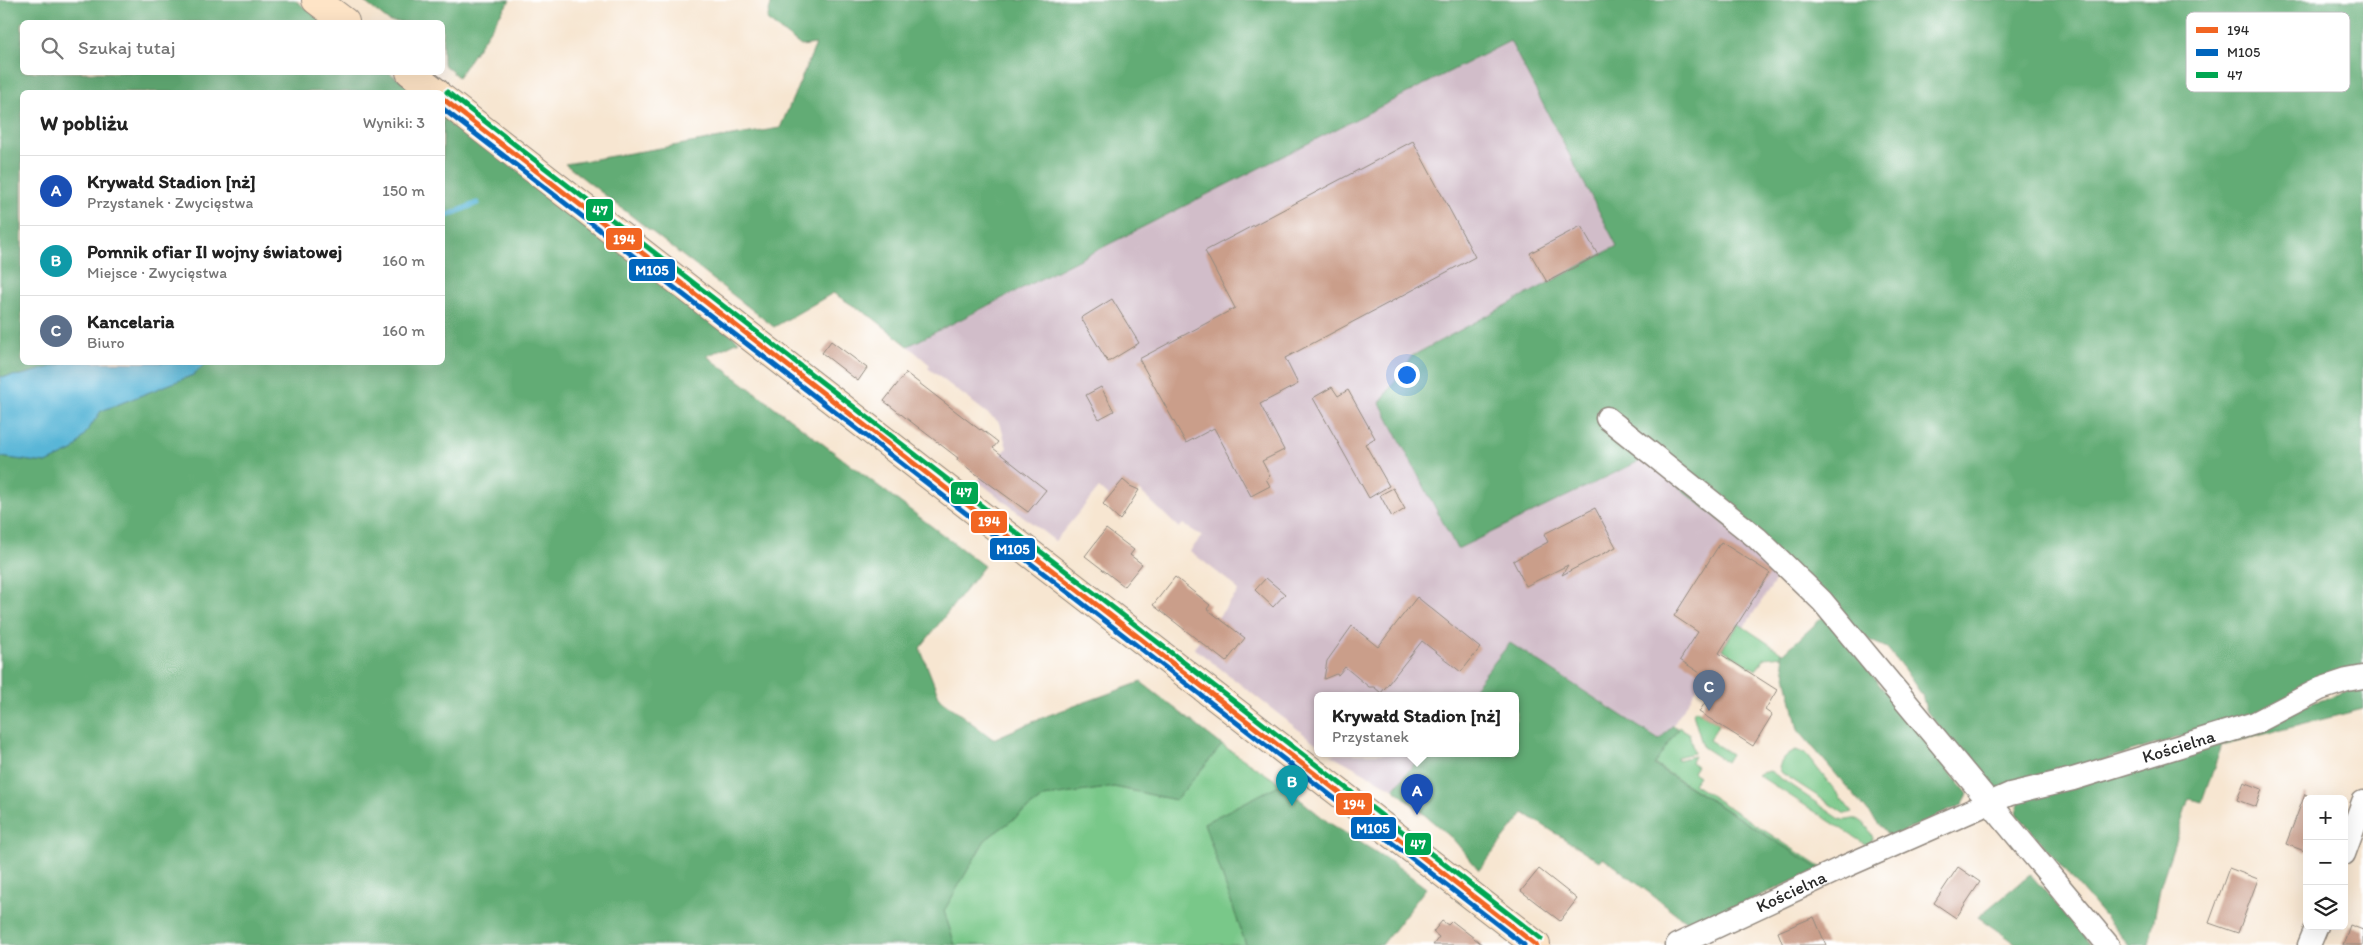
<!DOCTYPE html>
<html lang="pl">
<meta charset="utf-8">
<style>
:root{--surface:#fff;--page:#f6f6f6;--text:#222;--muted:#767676;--line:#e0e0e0;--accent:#0f766e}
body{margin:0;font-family:Itim,sans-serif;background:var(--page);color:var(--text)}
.controls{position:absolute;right:15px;bottom:15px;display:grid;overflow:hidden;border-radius:8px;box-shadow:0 5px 20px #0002}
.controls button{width:45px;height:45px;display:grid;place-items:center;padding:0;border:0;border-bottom:1px solid var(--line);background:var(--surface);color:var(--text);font:25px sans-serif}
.you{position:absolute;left:1406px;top:374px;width:18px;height:18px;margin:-12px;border:4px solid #fff;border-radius:50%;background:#1a73e8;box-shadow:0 0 0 8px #1a73e833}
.badge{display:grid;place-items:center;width:32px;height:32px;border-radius:50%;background:var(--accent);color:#fff;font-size:16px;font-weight:700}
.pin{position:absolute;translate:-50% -41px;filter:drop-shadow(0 1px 2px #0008)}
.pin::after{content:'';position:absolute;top:26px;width:18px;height:15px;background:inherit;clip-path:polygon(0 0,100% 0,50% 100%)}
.popup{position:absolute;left:1314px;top:692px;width:205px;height:65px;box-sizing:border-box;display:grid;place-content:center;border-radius:8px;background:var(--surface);filter:drop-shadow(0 1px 4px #0005);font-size:16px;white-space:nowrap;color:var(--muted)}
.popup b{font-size:19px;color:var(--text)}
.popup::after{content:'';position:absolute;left:50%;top:100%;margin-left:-10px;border:10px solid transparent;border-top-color:var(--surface)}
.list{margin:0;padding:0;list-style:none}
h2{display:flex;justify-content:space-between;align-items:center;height:65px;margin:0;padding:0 20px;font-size:21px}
h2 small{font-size:16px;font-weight:400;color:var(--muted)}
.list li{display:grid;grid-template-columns:32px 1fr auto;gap:15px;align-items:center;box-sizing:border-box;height:70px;padding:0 20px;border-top:1px solid var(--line)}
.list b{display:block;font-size:19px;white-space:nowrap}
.list p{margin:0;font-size:16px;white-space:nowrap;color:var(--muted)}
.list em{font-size:16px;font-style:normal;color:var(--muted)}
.icon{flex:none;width:28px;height:28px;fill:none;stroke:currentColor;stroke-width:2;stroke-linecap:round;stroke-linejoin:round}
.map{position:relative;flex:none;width:2363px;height:945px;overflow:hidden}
.search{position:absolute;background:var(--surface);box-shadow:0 5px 20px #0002;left:20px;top:20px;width:425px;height:55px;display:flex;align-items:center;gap:12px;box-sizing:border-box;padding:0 18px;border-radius:8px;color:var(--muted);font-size:19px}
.panel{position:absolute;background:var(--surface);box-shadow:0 5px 20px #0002;left:20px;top:90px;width:425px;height:275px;border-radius:8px}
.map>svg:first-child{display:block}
.industrial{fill:#d1bdc9}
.green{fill:#79c889;stroke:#527a5a}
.forest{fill:#62ac75;stroke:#466c50}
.water{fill:#59b6d7;stroke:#427081}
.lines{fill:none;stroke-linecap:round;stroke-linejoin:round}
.stream{stroke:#59b6d7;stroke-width:5.5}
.building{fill:#ca9e8a}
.minor-casing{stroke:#91887e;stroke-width:25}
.secondary-casing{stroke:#91887e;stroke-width:30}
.minor{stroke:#fff;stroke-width:22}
.secondary{stroke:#fee4c6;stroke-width:28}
.bus-1-casing{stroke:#fff;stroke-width:9}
.bus-2-casing{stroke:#fff;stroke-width:9}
.bus-3-casing{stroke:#fff;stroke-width:9}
.bus-1{stroke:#f26522;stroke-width:5}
.bus-2{stroke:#0065bd;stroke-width:5}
.bus-3{stroke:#00a651;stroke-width:5}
.labels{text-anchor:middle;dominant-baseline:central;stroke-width:4;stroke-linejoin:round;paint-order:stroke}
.street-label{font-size:18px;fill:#2b2b2b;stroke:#fff}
.key{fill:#fff;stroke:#bfbfbf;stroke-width:1}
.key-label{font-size:14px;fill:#2b2b2b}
.line-badge{stroke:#fff;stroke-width:2}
.badge-label{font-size:14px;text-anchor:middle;font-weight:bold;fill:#fff}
</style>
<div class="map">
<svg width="2363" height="945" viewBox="0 0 2363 945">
<rect width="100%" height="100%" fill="#fff"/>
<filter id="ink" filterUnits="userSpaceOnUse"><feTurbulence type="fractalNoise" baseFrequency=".02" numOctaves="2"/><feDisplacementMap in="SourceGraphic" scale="10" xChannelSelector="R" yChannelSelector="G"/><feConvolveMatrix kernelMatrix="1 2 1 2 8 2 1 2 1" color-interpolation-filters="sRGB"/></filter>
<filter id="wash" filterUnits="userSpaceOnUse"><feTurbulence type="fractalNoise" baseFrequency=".0096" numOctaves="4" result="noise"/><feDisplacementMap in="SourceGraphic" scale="20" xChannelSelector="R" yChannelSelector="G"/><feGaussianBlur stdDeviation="1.12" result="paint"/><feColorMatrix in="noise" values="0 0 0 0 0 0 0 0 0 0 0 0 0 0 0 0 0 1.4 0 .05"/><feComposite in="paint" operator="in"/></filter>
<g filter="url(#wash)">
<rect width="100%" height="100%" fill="#f7e6d1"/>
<!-- industrial -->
<path class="industrial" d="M1510,41L1617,246L1412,356L1381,403L1457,549L1644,459L1782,571L1744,627L1739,624L1673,725L1659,740L1510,643L1467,696H1318V745L1194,648L1238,592L1235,586L1190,551L1202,536L1183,524L1179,528L1139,490L1130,486L1110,510L1103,504L1109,497L1099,488L1055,541L978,481L1007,448L1000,423L928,368L930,365L908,346Z
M1330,754H1422L1394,789Z"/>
<!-- green -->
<path class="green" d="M1739,624L1781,652L1782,656L1764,658L1756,670L1722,649Z
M1695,710L1719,724L1709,740L1731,754L1726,762L1703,747L1693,714Z
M1679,727L1689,733L1694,753L1677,757V760L1694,756L1691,762L1697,766L1693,772L1699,776L1693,784L1822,868L1820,869L1654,764Z
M1222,745L1281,784L1204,823L1246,945H955L944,911L985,840L1044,797L1114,787L1176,800Z
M1796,750L1806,754L1852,812L1845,814L1782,773L1779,768C1781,759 1788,753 1796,750Z
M1770,771L1840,819C1847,822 1851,818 1857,819C1864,821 1872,833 1873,839L1868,846L1758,775L1761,773Z"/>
<!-- forest -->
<path class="forest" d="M0,0H295L324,22H22V72L390,73L416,92H22V362L67,363L22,375L0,377Z
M362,0H510L458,77L443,64L442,22H390Z
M772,0H2363V668L2267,711L1994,793L1927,712L1922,695L1904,669L1887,648L1869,640L1644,459L1457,549L1380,403L1412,356L1617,246L1510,41L908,346L873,318L833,293L774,327L565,164L780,128L816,44L801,46L767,20Z
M443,113L739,341L707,356L984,566L920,648L940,699L993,739L1049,715L1141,682L1222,745L1176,800L1114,787L1044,797L985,840L944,911L955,945H0V457L46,463L74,450L101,411L193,375L206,363L442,362Z
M1824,616L1968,794L1962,805L1890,837L1798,730L1781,652L1784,653Z
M1510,643L1659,740L1673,725L1678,729L1654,765L1820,869L1692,926L1603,857L1599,861L1524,813L1479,870L1453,839L1394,789L1422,754H1516V696H1467Z
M2363,686V709L2222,745L2202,802L2189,799L2161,884L2149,945H2129L2016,813L2020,801Z
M1281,784L1328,822L1393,863L1426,888L1382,945H1246L1204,823Z
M2030,874L2092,945H2018L1978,917Z"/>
<!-- water -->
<path class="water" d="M67,363V362L206,363L193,375L101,411L74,450L46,463L0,457V377L22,375Z"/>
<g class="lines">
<!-- stream -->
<path class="stream" d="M442,218L477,203"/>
</g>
<g id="blocks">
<!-- building -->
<path class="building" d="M1413,141L1475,257L1285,358L1298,384L1260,404L1284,450L1262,461L1270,476L1266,479L1270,486L1251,496L1214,428L1186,443L1139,359L1235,308L1205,251Z
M1581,226L1598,255L1547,282L1530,253Z
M1112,299L1139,343L1108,362L1081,318Z
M831,341L867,368L858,381L822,353Z
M906,373L980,430L981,429L998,442L993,448L1046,490L1028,512L957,460L958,458L884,401Z
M1101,387L1114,411L1099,419L1086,395Z
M1332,387L1338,396L1348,390L1375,438L1365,444L1389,486L1369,498L1313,398Z
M1123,480L1130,486L1139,490L1120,520L1103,504Z
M1393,488L1405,509L1392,517L1380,495Z
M1595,508L1616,547L1562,575L1568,565L1526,586L1513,561L1548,542L1544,534Z
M1106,529L1134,550L1130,555L1142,564L1124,586L1085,556Z
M1721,542L1770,573L1719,653L1777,690L1765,710L1772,715L1753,746L1699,712L1717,684L1680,660L1698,632L1674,616Z
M1175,577L1210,605L1207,609L1245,638L1226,662L1153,605Z
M1266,578L1285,594L1273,607L1255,590Z
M1417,597L1480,648L1461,672L1422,641L1381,693L1374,687H1369L1345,667L1338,675L1336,674L1324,679L1327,661L1352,626L1378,647Z
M2244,782L2262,789L2256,807L2237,800Z
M2305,794L2307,795V852L2286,844Z
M1958,867L1980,882L1956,918L1934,903Z
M2229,868L2258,879L2238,933L2209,923Z
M1539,869L1577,899L1560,921L1521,891Z
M1814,917L1826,945H1783L1778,932Z
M1442,921L1448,925L1452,921L1483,945H1433L1439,937L1433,932Z
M2350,925L2363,930V945H2343Z"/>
</g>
</g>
<g filter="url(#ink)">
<use href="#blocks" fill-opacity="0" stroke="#91887e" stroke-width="1"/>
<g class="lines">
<defs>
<g id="minor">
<path d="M1607,418L1757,538L1822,601L2108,945"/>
<path d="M2344,854L2363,802"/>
<path id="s1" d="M1677,945L1846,866L2010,794L2073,779L2255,723L2320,689L2347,680L2363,677"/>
<path d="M2309,945L2317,926"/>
</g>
<path id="secondary" d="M316,0L345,22
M410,72L436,92
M442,98L1536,945"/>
</defs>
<!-- minor casing -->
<use href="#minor" class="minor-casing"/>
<!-- secondary casing -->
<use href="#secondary" class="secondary-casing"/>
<!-- minor -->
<use href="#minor" class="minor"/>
<!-- secondary -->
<use href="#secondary" class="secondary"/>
<defs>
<path id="bus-1" d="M442,98L1536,945"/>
<path id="bus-2" d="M442,108L1524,945"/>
<path id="bus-3" d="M447,92L1541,939"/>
</defs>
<!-- bus-1 casing -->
<use href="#bus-1" class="bus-1-casing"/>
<!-- bus-2 casing -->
<use href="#bus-2" class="bus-2-casing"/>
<!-- bus-3 casing -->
<use href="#bus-3" class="bus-3-casing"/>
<!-- bus-1 -->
<use href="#bus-1" class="bus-1"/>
<!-- bus-2 -->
<use href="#bus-2" class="bus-2"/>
<!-- bus-3 -->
<use href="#bus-3" class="bus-3"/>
</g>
</g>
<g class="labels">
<!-- street labels -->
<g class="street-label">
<text stroke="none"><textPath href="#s1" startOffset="541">Kościelna</textPath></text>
<text stroke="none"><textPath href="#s1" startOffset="126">Kościelna</textPath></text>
</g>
</g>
<!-- legend -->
<rect x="2186" y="12" width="164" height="80" rx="8" class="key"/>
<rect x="2196" y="27" width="22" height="6" fill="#f26522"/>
<rect x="2196" y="49" width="22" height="7" fill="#0065bd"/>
<rect x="2196" y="72" width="22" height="6" fill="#00a651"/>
<g class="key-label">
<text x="2227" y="35">194</text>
<text x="2227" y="57">M105</text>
<text x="2227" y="80">47</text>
</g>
<g class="line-badge">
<rect x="585" y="198" width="29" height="24" rx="5" fill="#00a651"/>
<rect x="605" y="227" width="38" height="24" rx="5" fill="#f26522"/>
<rect x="628" y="258" width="48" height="24" rx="5" fill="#0065bd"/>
<rect x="950" y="481" width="29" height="24" rx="5" fill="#00a651"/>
<rect x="970" y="510" width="38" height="24" rx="5" fill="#f26522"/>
<rect x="989" y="537" width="47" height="24" rx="5" fill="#0065bd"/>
<rect x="1335" y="792" width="38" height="24" rx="5" fill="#f26522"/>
<rect x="1350" y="816" width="47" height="24" rx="5" fill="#0065bd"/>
<rect x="1404" y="832" width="28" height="24" rx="5" fill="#00a651"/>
</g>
<g class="badge-label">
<text x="600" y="215">47</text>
<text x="624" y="244">194</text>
<text x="652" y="275">M105</text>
<text x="964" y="497">47</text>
<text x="989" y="526">194</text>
<text x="1013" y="554">M105</text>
<text x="1354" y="809">194</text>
<text x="1373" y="833">M105</text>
<text x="1418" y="849">47</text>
</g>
</svg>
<div class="controls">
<button>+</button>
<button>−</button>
<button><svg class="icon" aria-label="layers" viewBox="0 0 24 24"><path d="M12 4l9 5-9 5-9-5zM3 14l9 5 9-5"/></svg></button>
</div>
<div class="you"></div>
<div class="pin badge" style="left:1417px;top:815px;background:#1a4fb4">A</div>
<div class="popup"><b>Krywałd Stadion [nż]</b>Przystanek</div>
<div class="pin badge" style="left:1292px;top:806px;background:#0f9aa8">B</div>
<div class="pin badge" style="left:1709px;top:711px;background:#5c6f8a">C</div>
<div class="search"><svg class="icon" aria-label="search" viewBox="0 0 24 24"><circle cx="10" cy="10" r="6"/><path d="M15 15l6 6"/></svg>Szukaj tutaj</div>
<section class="panel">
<h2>W pobliżu<small>Wyniki: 3</small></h2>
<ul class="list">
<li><span class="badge" style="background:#1a4fb4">A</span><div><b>Krywałd Stadion [nż]</b><p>Przystanek · Zwycięstwa</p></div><em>150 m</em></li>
<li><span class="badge" style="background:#0f9aa8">B</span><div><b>Pomnik ofiar II wojny światowej</b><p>Miejsce · Zwycięstwa</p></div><em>160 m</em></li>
<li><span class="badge" style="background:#5c6f8a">C</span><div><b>Kancelaria</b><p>Biuro</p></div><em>160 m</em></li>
</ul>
</section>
</div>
